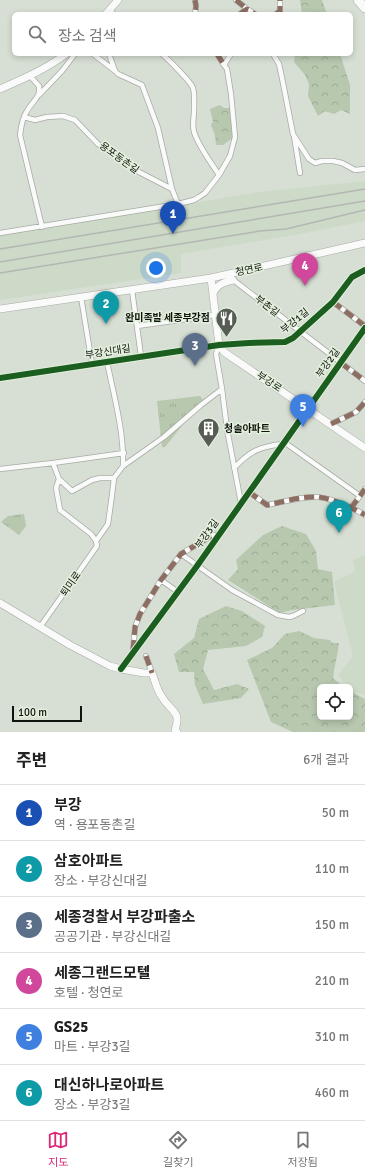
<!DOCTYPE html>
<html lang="ko">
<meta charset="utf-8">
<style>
:root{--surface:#fff;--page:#f2f2f2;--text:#222;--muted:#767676;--line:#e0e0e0;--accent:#db2777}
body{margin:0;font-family:Signika,"Noto Sans KR",sans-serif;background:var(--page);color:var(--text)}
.controls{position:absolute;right:12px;bottom:12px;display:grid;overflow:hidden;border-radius:6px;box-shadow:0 2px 6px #0003}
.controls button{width:36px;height:36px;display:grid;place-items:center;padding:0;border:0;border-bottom:1px solid var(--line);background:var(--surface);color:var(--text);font:20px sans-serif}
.scale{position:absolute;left:12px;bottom:10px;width:70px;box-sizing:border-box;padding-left:4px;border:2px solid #10140e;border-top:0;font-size:11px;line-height:14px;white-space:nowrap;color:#10140e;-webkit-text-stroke:3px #e3f0dd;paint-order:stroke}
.you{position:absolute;left:156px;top:268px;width:14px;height:14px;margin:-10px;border:3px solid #fff;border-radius:50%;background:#1a73e8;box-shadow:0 0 0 6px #1a73e833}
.badge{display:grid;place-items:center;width:26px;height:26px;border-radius:50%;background:var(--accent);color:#fff;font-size:13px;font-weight:700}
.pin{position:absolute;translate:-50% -33px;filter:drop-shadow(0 1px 2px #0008)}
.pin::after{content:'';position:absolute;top:21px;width:14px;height:12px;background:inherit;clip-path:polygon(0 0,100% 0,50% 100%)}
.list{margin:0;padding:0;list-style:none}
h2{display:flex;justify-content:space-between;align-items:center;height:52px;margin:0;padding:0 16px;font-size:17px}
h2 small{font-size:13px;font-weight:400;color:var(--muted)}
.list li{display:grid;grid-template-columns:26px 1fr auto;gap:12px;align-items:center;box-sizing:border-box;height:56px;padding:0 16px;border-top:1px solid var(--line)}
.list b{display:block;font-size:15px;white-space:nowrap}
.list p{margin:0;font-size:13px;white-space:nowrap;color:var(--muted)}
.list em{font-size:13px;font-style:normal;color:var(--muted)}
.icon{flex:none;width:22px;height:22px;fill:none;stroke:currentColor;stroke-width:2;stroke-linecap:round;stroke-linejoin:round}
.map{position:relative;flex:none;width:365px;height:732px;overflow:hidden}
.search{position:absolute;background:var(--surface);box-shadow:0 2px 6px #0003;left:12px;right:12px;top:12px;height:44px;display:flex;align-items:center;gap:10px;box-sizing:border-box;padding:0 14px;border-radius:6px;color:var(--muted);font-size:15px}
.sheet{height:388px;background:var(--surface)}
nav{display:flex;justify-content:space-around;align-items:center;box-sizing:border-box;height:56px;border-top:1px solid var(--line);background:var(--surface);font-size:11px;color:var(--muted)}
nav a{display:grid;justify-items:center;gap:2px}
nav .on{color:var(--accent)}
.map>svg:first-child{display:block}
.built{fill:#cddac7}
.forest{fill:url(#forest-crowns)}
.park{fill:url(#park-tufts)}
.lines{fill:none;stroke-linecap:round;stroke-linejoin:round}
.street-casing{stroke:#a6aba4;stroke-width:6}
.secondary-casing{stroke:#a6aba4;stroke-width:8}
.highway-casing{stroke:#a6aba4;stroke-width:10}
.street{stroke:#f9faf9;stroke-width:4.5}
.secondary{stroke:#f9faf9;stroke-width:7}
.highway{stroke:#f9faf9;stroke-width:9}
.rail{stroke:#b4b6b4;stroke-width:1.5}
.quiet{stroke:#8d6e63;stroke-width:5;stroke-dasharray:10 5;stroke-linecap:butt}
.cycleway-casing{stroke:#e3f0dd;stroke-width:8}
.cycleway{stroke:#1b5e20;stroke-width:6}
.labels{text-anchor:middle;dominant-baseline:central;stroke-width:3;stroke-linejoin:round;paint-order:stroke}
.street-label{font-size:10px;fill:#10140e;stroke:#e3f0dd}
.poi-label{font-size:10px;font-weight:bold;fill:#10140e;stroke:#e3f0dd;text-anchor:end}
</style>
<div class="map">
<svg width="365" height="732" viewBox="0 0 365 732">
<defs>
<pattern id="forest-crowns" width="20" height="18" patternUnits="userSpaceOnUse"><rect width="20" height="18" fill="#b7c8af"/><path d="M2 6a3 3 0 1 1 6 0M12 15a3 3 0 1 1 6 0" fill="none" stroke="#9cab95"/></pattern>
<pattern id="park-tufts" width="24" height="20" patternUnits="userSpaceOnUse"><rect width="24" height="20" fill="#b7c8af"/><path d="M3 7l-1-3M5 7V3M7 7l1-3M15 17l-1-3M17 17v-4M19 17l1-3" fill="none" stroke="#9cab95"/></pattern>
</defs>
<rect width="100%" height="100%" fill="#d7dfd4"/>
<!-- built -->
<path class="built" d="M365,181V221L295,235L181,254V273L0,300V235L259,192Z
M365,555V695L353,692L350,687H349L338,675L353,656L334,582L355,571L353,560Z"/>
<!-- forest -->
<path class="forest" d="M300,0H322L327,14H302Z
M295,54H340L350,85V114L341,110L334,114L325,111L318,116L308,96L309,84L305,75L294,62Z
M220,105L224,108H229L232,111L234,137L223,145H216L215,135L211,125L213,122L210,109Z
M282,526L306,534L316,551L318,569L332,572L335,605L292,610L280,613L228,580L238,569L236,560L263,535Z
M226,606L242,611L265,626L262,637L246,646L208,650L203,669L214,690L237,684L249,689L241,698L203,704L195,685L194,672H179L174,654L194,638L199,619Z
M299,631L314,638L330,640L332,643H339C338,655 334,666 333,678L344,687H320V717H350V691L365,699V731L364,732H293L271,722L247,660L272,648L285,634Z"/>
<!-- park -->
<path class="park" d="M200,396L203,400L165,447H162L157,401Z
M24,514L26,526L19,535L1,522L8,516Z"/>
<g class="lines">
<defs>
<path id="street" d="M195,0L196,6L195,14
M236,0L247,9
M109,10L114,14
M240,14L247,9L255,14
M276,14L280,11V0
M93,54L115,71
M109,54L115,71L118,74L142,85L158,128L172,189
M217,54L224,65
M273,54L279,64L282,78L293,134L309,159L315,163L322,161H333L342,163L355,170L365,169
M30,76L39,86C41,98 32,101 27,111C22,118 21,127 20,135L42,227
M39,95L62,71L75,54
M24,117L35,120L47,117L63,116L75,120L98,144L139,172L172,189L178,204
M294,136L300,173
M219,175L230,156L235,137L231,94L227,69L224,65L231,54
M0,233L178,204L194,200L199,197L205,193L219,175C210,161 199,147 194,132C192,125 194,117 194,110C194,103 195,95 193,88C191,82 168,59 162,54
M232,279L365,381
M132,290L141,356
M81,297L92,364
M333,302L365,326
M137,326L215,315
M107,362C114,396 124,431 123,466L164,437L201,405L222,389L216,354L219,345
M0,378L219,345L249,343L285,342L293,338L333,302L352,277L365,270
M222,389L227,429L241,503
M331,424L356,412L365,402
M284,442L360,496
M53,463L124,453
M234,468C250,451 259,447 282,444
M0,469L53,463L59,479L56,488L60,510L91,534L96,541
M59,479L72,491L92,480L100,478H114
M249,492L267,505C283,502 302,496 318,497C334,499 351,507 365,515
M351,508L365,489
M181,554L232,590L278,615L289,617L293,616L303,611
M161,580L178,592
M40,627L97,546L96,541L108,524L112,495L114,478L123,466
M133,654L134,639L135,627L140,614L161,580L181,554L211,536L220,534
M146,656L152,673
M121,669L197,566L365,328"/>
<path id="secondary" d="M106,14L118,0
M0,89C23,79 46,69 66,54
M211,278L219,345L224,352L365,448
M213,294C216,285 224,282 233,280
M0,309L211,278L365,243
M0,603L70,645L110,666L121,669L144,673H152C155,681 157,690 162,697C170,711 182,711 175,730L177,732"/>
<path id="highway" d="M358,0L365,8"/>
</defs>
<!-- street casing -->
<use href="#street" class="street-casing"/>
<!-- secondary casing -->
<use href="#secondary" class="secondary-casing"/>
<!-- highway casing -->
<use href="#highway" class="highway-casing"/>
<!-- street -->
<use href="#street" class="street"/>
<!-- secondary -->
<use href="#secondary" class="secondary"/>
<!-- highway -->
<use href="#highway" class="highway"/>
<!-- rail -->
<path class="rail" d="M0,249L365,189
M0,262L365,201
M0,273L260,231L286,229L365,210"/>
<!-- quiet -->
<path class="quiet" d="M195,0L196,6L195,14
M236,0L247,9
M240,14L247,9L255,14
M276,14L280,11V0
M217,54L224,65
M333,302L365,326
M341,363L365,381
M331,424L356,412L365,402
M249,492L267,505C283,502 302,496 318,497C334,499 351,507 365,515
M351,508L365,489
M133,650L135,627L140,614L161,580L181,554L211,536L220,534
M146,656L152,673"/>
<defs>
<path id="cycleway" d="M0,378L219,345L249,343L285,342L293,338L333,302L352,277L365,270
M121,669L197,566L365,328"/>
</defs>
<!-- cycleway casing -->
<use href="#cycleway" class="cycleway-casing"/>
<!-- cycleway -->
<use href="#cycleway" class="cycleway"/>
</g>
<!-- icons -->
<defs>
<symbol id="restaurant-pin" viewBox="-11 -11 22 30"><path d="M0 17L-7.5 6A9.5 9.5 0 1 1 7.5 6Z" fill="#565b53" stroke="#e3f0dd"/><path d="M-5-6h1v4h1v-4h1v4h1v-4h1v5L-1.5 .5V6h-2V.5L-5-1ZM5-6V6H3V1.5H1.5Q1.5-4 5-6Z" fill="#fff"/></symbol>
<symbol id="building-pin" viewBox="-11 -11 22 30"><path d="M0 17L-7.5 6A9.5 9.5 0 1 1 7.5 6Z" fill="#565b53" stroke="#e3f0dd"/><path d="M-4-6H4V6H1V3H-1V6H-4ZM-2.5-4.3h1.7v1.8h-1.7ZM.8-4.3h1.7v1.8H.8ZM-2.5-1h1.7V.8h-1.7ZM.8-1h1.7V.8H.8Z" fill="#fff"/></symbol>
</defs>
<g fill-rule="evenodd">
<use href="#restaurant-pin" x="214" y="306" width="25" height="34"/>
<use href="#building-pin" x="196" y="416" width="25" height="34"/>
</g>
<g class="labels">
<!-- street labels -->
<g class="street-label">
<text transform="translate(119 158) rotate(36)">용포동촌길</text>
<text transform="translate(249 270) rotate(-12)">청연로</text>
<text transform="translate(267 306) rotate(37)">부촌길</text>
<text transform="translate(295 321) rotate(-39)">부강1길</text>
<text transform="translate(108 352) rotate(-9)">부강신대길</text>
<text transform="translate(328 363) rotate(-55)">부강2길</text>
<text transform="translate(269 382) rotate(34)">부강로</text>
<text transform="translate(207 534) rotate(-55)">부강3길</text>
<text transform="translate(71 584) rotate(-55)">퇴미로</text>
</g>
<!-- poi labels -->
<g class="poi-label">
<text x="210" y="318">완미족발 세종부강점</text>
<text x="224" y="429" text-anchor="start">청솔아파트</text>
</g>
</g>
</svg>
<div class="controls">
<button><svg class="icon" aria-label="locate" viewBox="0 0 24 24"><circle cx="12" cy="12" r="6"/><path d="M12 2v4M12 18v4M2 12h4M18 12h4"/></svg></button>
</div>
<div class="scale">100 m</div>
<div class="you"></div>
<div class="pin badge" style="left:173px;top:234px;background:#1a4fb4">1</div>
<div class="pin badge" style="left:106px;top:324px;background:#0f9aa8">2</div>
<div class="pin badge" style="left:195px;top:366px;background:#5c6f8a">3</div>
<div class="pin badge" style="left:305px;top:286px;background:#d1479c">4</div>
<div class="pin badge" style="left:303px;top:427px;background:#3f7fe0">5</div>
<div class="pin badge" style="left:339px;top:533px;background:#0f9aa8">6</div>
<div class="search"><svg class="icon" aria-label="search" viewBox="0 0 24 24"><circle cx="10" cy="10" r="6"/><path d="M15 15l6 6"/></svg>장소 검색</div>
</div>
<section class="sheet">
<h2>주변<small>6개 결과</small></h2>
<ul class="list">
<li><span class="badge" style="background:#1a4fb4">1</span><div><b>부강</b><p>역 · 용포동촌길</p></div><em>50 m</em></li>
<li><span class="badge" style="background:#0f9aa8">2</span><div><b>삼호아파트</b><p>장소 · 부강신대길</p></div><em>110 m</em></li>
<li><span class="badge" style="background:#5c6f8a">3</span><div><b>세종경찰서 부강파출소</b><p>공공기관 · 부강신대길</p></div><em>150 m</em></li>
<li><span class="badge" style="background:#d1479c">4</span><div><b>세종그랜드모텔</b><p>호텔 · 청연로</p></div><em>210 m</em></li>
<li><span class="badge" style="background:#3f7fe0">5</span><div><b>GS25</b><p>마트 · 부강3길</p></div><em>310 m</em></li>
<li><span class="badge" style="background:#0f9aa8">6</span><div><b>대신하나로아파트</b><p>장소 · 부강3길</p></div><em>460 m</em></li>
</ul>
</section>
<nav>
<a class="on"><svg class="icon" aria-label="map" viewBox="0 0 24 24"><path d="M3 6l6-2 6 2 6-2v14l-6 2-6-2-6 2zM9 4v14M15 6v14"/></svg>지도</a>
<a><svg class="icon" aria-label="directions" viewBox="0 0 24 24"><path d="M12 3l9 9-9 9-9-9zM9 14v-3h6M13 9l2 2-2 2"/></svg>길찾기</a>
<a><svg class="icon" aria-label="saved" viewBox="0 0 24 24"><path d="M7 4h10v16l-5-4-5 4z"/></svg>저장됨</a>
</nav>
